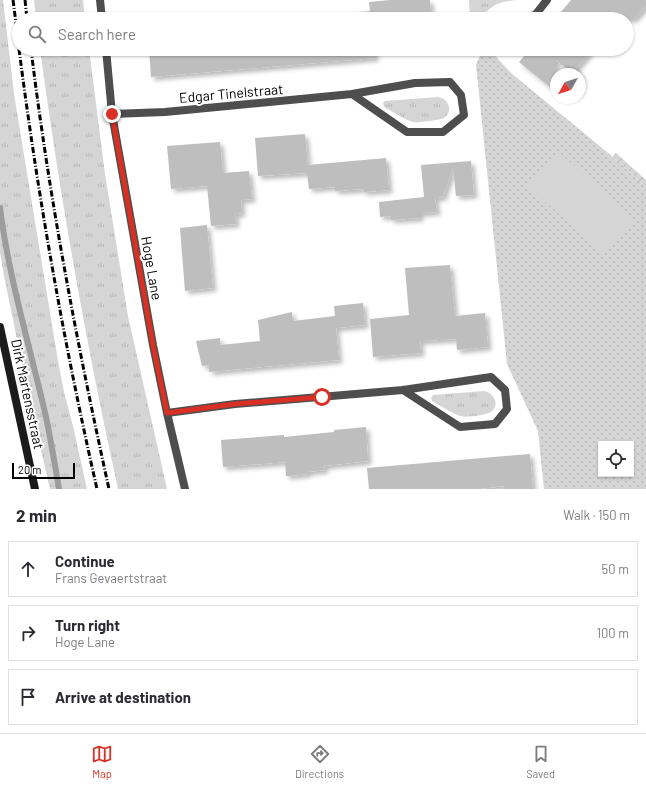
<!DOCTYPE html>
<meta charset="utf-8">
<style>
:root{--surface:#fff;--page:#f7f7f7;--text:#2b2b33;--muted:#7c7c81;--line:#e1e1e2;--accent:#d93025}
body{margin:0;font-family:Barlow,sans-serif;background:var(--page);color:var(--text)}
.controls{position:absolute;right:12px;bottom:12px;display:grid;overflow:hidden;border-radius:0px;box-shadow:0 1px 3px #0004}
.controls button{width:36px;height:36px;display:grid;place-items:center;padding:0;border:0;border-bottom:1px solid var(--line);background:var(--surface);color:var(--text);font:20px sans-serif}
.compass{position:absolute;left:550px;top:68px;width:36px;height:36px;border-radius:50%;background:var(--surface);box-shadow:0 1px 3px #0004;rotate:231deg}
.scale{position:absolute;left:12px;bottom:10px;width:63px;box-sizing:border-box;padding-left:4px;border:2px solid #000;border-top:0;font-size:11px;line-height:14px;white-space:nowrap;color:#000;-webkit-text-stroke:3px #fff;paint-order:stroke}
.stop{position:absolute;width:12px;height:12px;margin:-9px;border:3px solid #d93025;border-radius:50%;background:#fff}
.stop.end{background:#d93025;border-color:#fff;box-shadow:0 1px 4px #0008}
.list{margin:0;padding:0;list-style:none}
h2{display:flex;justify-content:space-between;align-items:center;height:52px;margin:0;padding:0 16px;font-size:17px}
h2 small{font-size:13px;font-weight:400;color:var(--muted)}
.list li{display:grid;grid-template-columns:26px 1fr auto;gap:12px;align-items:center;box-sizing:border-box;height:56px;margin:0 8px 8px;padding:0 8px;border:1px solid var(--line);border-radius:0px}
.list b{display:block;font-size:15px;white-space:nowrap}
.list p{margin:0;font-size:13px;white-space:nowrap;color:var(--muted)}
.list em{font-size:13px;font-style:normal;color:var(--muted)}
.icon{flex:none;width:22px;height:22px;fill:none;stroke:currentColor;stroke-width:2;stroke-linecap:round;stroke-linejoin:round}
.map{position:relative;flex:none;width:646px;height:489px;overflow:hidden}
.search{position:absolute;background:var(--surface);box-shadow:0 1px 3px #0004;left:12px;right:12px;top:12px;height:44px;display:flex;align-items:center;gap:10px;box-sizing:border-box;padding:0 14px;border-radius:22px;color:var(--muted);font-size:15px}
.sheet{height:244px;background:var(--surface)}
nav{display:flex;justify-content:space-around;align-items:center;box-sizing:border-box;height:56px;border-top:1px solid var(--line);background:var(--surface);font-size:11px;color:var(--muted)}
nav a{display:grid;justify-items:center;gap:2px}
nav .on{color:var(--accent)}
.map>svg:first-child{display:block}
.grass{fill:url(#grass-tufts)}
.park{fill:url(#park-dots);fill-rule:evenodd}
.garden{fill:url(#garden-furrows)}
.pitch{fill:#d5d5d5}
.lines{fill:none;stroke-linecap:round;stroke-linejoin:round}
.stream{stroke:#9c9c9c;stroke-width:6}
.building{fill:#bebebe;filter:url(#shadow)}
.street{stroke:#4e4e4e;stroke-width:8}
.secondary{stroke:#1b1b1b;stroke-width:8}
.rail{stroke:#000;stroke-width:3;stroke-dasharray:6 2 1 2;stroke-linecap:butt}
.route{stroke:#d93025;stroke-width:5}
.labels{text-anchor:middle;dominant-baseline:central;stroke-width:4;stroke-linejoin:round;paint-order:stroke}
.street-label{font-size:14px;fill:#000;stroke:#fff}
</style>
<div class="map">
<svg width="646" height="489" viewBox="0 0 646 489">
<defs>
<pattern id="grass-tufts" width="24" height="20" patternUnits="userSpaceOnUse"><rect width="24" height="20" fill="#d5d5d5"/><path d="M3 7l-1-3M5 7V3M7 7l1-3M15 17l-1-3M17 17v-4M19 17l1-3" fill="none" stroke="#b5b5b5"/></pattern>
<pattern id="park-dots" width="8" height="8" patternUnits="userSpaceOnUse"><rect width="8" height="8" fill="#d5d5d5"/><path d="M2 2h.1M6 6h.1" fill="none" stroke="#b5b5b5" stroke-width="1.8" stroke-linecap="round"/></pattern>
<pattern id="garden-furrows" width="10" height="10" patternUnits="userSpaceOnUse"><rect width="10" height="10" fill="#d5d5d5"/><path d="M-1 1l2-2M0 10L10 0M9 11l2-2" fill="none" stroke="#b5b5b5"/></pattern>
<filter id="shadow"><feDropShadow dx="3.5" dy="3.5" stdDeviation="2" flood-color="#0004"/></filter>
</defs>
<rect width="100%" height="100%" fill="#fff"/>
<!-- grass -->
<path class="grass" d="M0,0H3L14,94L57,355L64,392L73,426L87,489H50L30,403L4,276L0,252Z
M34,0H83L85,19H36Z
M469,0H517C502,1 489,4 482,19H470Z
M40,49H89L105,174L128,316L167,489H118C86,344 60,197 40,49Z
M438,97C448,98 454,111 444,118C440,120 417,123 413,122C406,120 391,111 384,107L383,103L385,101Z
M484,391C495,393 501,407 489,413C484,415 465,418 460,416C454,414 439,405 432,401L431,398L433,395Z"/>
<!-- park -->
<path class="park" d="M483,49H489L511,73L613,157L646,187V489H544L538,431L507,364L476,65ZM601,444H631V474H601Z"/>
<!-- garden -->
<path class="garden" d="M616,153L646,180V187L613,157Z"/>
<!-- pitch -->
<path class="pitch" d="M559,152L634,220L603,254L528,186Z"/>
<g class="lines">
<!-- stream -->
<path class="stream" d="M0,208C9,279 30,347 46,417C51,441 55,465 59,489"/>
</g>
<!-- building -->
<path class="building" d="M390,0H430L431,19H289V15L314,13V16L370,11L369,2Z
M571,0H646V6L634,19H555Z
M229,14L230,19H214L213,16Z
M149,49H375V58L151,77Z
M530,49H587L590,52L572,73L556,60V92L519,62Z
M305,134L308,165L386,158L389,190L364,192L363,189L335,191V187L309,189L307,173L258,176L255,138Z
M220,142L223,173L249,171L252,199L241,200L242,213L235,214L236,224L211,226L207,186L171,189L167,146Z
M471,161L474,195L456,196L453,168L443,197L435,198L437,212L420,213V218L391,220V216L380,217L379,202L424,197L421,165Z
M207,225L213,288L185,291L180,228Z
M450,265L455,316L485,313L488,347L457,350L456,339L420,341L421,353L373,357L370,319L409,315L405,268Z
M363,303L365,325L336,328L339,360L209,372V365L202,366L196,341L220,338V345L260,341L258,320L292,312L293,321L335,316L334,306Z
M366,427L368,461L324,466L325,470L307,472V474L288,476H286L285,462L223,467L221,440L284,435V437L334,432V430Z
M530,454L533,489H504V486L478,489H369L367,468Z"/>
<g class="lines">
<!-- street -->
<path class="street" d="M100,0L102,19
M526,19L536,14L547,0
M106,49L112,114L153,345L167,413L185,489
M112,114L165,112L352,94L407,132H443L464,115L461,95L450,82L415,83L352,94
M167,413L235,404L403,390L491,377L505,390L507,409L495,424L460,427L403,390"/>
<!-- secondary -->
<path class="secondary" d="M0,327L35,489"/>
<!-- rail -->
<path class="rail" d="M13,0L19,46
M25,0L27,19
M19,49C38,197 64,344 97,489
M31,49C49,197 77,344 109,489"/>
</g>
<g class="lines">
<!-- route -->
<path class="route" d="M112,114L153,345L167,413L235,404L322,397"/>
</g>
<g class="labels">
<!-- street labels -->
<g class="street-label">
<text transform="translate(231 93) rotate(-5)">Edgar Tinelstraat</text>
<text transform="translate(152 268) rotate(80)">Hoge Lane</text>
<text transform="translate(28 394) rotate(78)">Dirk Martensstraat</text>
</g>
</g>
</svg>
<div class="controls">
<button><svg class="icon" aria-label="locate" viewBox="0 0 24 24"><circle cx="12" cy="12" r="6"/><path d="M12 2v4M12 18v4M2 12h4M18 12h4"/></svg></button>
</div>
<svg class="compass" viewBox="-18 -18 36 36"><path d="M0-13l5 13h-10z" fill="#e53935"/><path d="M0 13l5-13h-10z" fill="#7c7c81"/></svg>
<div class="scale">20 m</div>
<div class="stop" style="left:322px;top:397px"></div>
<div class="stop end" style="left:112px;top:114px"></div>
<div class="search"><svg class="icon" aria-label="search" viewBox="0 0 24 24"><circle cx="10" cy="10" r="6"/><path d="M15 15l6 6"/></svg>Search here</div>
</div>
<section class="sheet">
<h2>2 min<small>Walk · 150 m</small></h2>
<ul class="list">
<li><svg class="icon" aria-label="ahead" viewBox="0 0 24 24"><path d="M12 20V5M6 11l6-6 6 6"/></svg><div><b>Continue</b><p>Frans Gevaertstraat</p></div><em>50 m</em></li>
<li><svg class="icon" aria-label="right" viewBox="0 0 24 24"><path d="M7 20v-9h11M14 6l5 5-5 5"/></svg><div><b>Turn right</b><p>Hoge Lane</p></div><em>100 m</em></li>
<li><svg class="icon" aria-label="arrive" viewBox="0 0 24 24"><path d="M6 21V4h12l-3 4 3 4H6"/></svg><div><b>Arrive at destination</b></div></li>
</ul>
</section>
<nav>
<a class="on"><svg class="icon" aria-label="map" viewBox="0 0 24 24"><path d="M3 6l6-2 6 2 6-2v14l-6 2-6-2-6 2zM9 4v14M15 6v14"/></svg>Map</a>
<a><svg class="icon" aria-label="directions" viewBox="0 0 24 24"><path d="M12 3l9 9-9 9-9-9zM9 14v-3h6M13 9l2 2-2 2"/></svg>Directions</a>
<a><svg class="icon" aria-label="saved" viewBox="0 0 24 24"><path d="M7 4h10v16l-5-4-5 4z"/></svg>Saved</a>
</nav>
